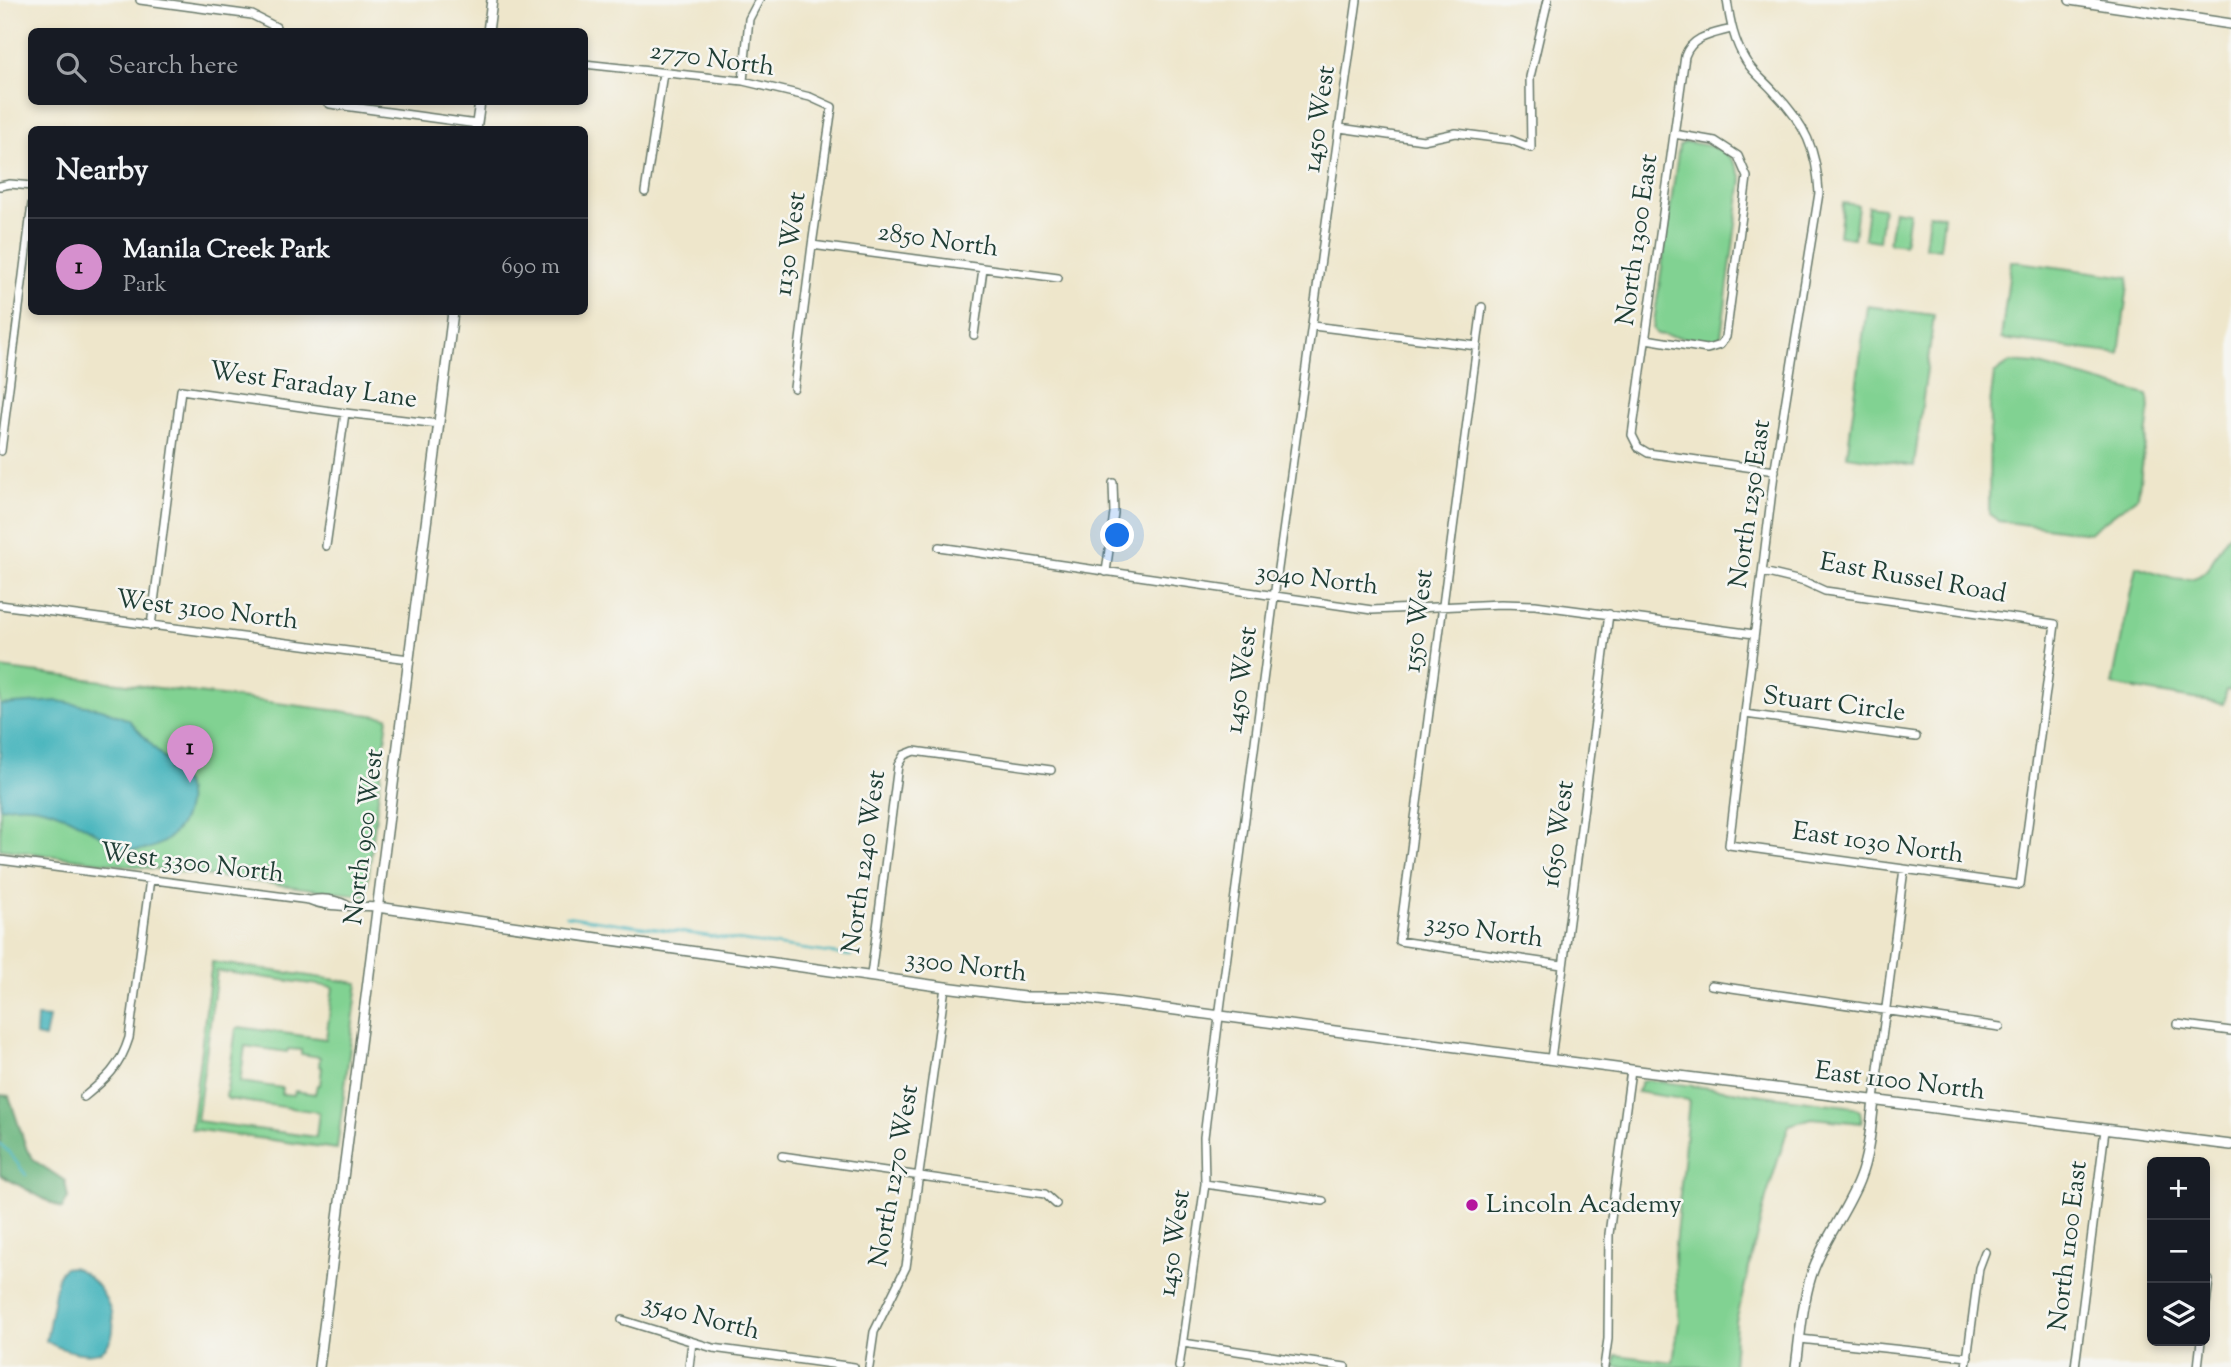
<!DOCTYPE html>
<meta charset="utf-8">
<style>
:root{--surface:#171b24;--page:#20242c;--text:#f1f3f6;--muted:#9ea1a6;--line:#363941;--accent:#d690ce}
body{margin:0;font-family:"Sorts Mill Goudy",serif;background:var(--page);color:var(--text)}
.controls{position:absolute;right:21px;bottom:21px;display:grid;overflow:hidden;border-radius:10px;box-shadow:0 4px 10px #0003}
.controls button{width:63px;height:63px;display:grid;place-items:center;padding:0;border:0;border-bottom:2px solid var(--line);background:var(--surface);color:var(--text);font:35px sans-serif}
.you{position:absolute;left:1118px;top:536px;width:24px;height:24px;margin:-18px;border:5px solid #fff;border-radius:50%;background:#1a73e8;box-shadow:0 0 0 10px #1a73e833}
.badge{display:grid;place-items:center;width:46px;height:46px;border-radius:50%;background:var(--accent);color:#111;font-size:23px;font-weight:700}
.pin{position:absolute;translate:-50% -58px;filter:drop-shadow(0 2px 4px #0008)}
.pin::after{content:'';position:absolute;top:37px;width:24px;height:21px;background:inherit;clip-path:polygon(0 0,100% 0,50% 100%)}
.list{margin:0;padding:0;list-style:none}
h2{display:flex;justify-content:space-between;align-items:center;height:91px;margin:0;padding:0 28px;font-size:30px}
h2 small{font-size:23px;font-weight:400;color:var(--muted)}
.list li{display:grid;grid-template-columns:46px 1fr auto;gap:21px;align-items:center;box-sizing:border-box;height:98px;padding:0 28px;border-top:2px solid var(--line)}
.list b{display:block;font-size:26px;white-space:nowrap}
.list p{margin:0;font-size:23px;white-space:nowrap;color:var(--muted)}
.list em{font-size:23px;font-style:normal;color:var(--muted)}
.icon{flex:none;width:38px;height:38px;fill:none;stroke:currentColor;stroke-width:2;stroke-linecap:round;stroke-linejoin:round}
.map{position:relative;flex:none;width:2231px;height:1367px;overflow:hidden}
.search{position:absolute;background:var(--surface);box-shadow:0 4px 10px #0003;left:28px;top:28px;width:560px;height:77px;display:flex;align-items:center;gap:18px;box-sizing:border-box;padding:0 24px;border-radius:10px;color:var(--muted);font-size:26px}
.panel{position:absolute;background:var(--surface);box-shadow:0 4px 10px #0003;left:28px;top:126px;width:560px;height:189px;border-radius:10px}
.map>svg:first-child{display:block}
.green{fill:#81d292;stroke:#508863;stroke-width:2;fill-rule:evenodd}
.forest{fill:#68b47c;stroke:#447858;stroke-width:2}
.water{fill:#44b4bc;stroke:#327878;stroke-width:2}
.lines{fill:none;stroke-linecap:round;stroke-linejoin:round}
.stream{stroke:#44b4bc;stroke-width:2.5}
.minor-casing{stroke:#677869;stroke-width:10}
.tertiary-casing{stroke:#677869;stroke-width:12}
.minor{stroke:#fff;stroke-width:7}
.tertiary{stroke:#fff;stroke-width:9}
.poi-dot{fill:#b5179e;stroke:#f6f6f2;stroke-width:2.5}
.labels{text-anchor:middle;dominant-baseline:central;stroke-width:5;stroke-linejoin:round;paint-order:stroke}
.street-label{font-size:26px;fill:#1f3d34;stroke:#f6f6f2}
.poi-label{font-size:26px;fill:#1f3d34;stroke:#f6f6f2;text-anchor:start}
</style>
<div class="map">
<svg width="2231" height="1367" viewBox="0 0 2231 1367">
<rect width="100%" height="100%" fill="#f6f6f2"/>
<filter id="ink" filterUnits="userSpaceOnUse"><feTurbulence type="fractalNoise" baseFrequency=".0143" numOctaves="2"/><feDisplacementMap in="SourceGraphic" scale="14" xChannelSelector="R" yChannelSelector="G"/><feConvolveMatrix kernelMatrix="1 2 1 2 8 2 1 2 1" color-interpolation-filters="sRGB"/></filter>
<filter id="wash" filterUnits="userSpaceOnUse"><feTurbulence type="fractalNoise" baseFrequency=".00686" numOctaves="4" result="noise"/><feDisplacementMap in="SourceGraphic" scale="28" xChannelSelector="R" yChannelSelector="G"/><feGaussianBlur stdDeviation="1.57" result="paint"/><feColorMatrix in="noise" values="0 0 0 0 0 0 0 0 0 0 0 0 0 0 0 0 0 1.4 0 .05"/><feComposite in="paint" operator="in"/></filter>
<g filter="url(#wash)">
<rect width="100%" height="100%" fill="#eee6cb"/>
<!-- green -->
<path class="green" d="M1685,142C1715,146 1732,148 1742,179L1721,336L1715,342L1657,334L1653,329L1679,146Z
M1843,203L1858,205L1854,238L1839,236Z
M1868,206L1883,208L1879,241L1864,239Z
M1894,210L1909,212L1904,245L1889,243Z
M1929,214L1944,216L1940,249L1925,247Z
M2011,261L2129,277L2119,354L2001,339Z
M1867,306L1934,315L1914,466L1847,456Z
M2010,362L2036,364L2147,395L2150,407L2138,496L2089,533L1999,521L1989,514L1990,404L1994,374Z
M2231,533V690H2227L2223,704L2112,685L2136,566C2161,573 2193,592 2210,565C2217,554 2221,541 2231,533Z
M0,668L388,717L366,896L0,849Z
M212,962L358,983L337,1149L191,1129ZM217,971L333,987L326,1039L239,1027L236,1029L226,1096L228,1099L319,1112L316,1137L197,1121ZM245,1046L287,1052L288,1049L301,1050V1054L320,1057L319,1066L322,1067L320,1085H317L315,1094L295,1091L294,1095L282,1094L283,1088L240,1082Z
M1648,1080L1854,1107L1860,1111L1862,1123L1812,1118L1789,1125L1766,1198L1736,1322L1733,1367H1614L1616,1355L1673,1362L1679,1321L1674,1256L1689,1100L1637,1092L1641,1082Z"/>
<!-- forest -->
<path class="forest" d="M0,1095L9,1096L27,1150L35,1161L65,1181L68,1198L62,1209L0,1175Z"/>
<!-- water -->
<path class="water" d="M58,701L102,709L129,720L170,765L168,770L171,772L176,771C179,775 183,780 185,784C197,821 161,859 124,848C115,846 104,838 96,833C63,813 39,800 0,808V705Z
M37,1017L49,1018L45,1038L36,1036Z
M72,1267C98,1275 126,1321 107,1346C95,1362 59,1349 46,1341L58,1275L64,1268Z"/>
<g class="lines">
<!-- stream -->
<path class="stream" d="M566,916L851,956
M0,1144L9,1152L26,1175"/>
</g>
</g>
<g filter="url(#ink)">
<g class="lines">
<defs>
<path id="minor" d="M140,0L252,15L276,27L278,32
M1727,0C1730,21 1734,42 1746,61C1753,73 1766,82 1775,93C1805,124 1817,150 1819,193L1774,474L1729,845L2020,885L2055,624L1825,591L1805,582L1763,572
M1731,29C1713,34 1692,36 1685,56L1632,435L1638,447L1648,453L1775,471
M584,64L743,81L810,97L832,107L812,245L794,388
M743,81L749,19L759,0
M327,102L330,104L477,124
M1340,128L1423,140L1456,133L1511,140L1531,148L1530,77L1548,0
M0,186L10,184L32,186
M645,192L663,73
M812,245L1058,278
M1482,307L1399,941L1562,965
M1313,326L1477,346
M974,335L983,269
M1646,339L1707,349L1720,345L1726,337L1747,177L1738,156L1715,141L1674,134
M1,451L32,204
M326,546L345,413
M939,547L1372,610L1501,604L1535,605L1754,634
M1106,572L1114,513L1113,483
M0,605L409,659
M151,626L181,390L345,413L439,424
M1745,714L1916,737
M0,860L309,900C331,909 354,905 377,907
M311,900C324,897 335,899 347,905
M871,975L898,765L904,755L914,751L1051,770
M1711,985L2000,1027
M2177,1024L2231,1031
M1551,1059L1609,614
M84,1097C107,1078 120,1067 129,1038L150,879
M1874,1100L1904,869
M782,1156L1045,1194L1056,1204
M1205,1184L1323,1201
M2205,1313L2209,1280
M622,1320L713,1348L854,1367
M1800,1339L1968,1357
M1183,1343L1345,1367
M689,1367L692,1342
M869,1367L874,1332L906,1267L945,987
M1179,1367L1205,1184L1204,1137L1219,1017L1274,597L1357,0
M1604,1367L1608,1339L1609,1234L1631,1070
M1966,1367L1979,1268L1985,1252
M2075,1367L2105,1130
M2198,1367L2201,1341"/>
<path id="tertiary" d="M2070,0L2231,24
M488,32L492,0
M476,130L480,102
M377,907L945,987L1024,997H1077L1631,1070L2231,1145
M319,1367L453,312
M1796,1367C1800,1337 1802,1305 1811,1276C1822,1242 1846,1213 1859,1180C1869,1155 1871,1126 1874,1100"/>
</defs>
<!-- minor casing -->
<use href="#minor" class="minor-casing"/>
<!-- tertiary casing -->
<use href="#tertiary" class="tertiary-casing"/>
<!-- minor -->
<use href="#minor" class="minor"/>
<!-- tertiary -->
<use href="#tertiary" class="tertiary"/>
</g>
</g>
<!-- markers -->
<circle class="poi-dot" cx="1472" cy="1205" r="7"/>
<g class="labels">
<!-- street labels -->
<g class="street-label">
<text transform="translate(712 60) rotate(8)">2770 North</text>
<text transform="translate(1320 119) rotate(-82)">1450 West</text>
<text transform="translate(1638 240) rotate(-82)">North 1300 East</text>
<text transform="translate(938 241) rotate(8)">2850 North</text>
<text transform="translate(791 244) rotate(-82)">1130 West</text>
<text transform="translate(313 386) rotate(8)">West Faraday Lane</text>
<text transform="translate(1751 504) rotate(-82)">North 1250 East</text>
<text transform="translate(1913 579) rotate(10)">East Russel Road</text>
<text transform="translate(1317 580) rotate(7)">3040 North</text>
<text transform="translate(207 611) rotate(7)">West 3100 North</text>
<text transform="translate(1419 621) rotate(-83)">1550 West</text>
<text transform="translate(1242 680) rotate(-82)">1450 West</text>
<text transform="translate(1834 705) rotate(7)">Stuart Circle</text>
<text transform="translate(1559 834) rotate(-82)">1650 West</text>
<text transform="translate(365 837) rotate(-83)">North 900 West</text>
<text transform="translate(1878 844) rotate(8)">East 1030 North</text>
<text transform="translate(865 862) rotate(-82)">North 1240 West</text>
<text transform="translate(192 864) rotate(7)">West 3300 North</text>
<text transform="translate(1484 932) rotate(8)">3250 North</text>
<text transform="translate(966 967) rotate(7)">3300 North</text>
<text transform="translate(1900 1082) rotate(7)">East 1100 North</text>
<text transform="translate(895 1176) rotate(-80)">North 1270 West</text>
<text transform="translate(1175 1243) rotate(-82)">1450 West</text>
<text transform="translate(2069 1246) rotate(-83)">North 1100 East</text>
<text transform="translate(701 1318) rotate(14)">3540 North</text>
</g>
<!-- poi labels -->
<g class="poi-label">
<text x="1486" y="1205">Lincoln Academy</text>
</g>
</g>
</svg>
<div class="controls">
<button>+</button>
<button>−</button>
<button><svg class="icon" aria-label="layers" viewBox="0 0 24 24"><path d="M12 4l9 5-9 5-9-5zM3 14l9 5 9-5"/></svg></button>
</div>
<div class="you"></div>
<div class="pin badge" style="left:190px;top:783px">1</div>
<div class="search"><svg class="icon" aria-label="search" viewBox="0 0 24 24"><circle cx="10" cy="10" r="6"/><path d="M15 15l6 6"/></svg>Search here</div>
<section class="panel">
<h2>Nearby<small></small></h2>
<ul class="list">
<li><span class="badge">1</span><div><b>Manila Creek Park</b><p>Park</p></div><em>690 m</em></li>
</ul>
</section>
</div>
